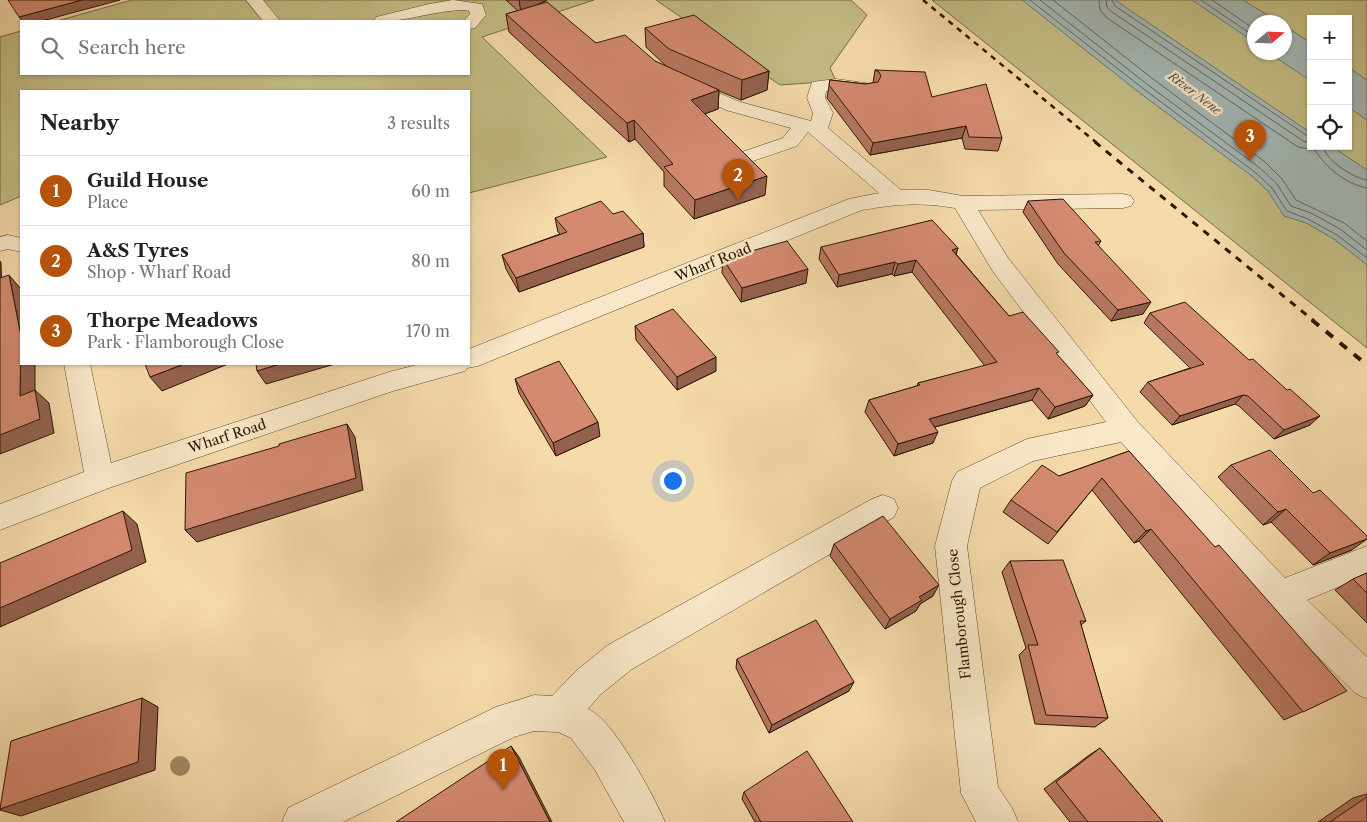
<!DOCTYPE html>
<meta charset="utf-8">
<style>
:root{--surface:#fff;--page:#f2f2f2;--text:#222;--muted:#767676;--line:#e0e0e0;--accent:#b45309}
body{margin:0;font-family:"Libre Caslon Text",serif;background:var(--page);color:var(--text)}
.controls{position:absolute;right:15px;top:15px;display:grid;overflow:hidden;border-radius:0px;box-shadow:0 1px 4px #0004}
.controls button{width:45px;height:45px;display:grid;place-items:center;padding:0;border:0;border-bottom:1px solid var(--line);background:var(--surface);color:var(--text);font:25px sans-serif}
.compass{position:absolute;left:1247px;top:15px;width:45px;height:45px;border-radius:50%;background:var(--surface);box-shadow:0 1px 4px #0004;rotate:71deg}
.you{position:absolute;left:672px;top:480px;width:18px;height:18px;margin:-12px;border:4px solid #fff;border-radius:50%;background:#1a73e8;box-shadow:0 0 0 8px #1a73e833}
.badge{display:grid;place-items:center;width:32px;height:32px;border-radius:50%;background:var(--accent);color:#fff;font-size:16px;font-weight:700}
.pin{position:absolute;translate:-50% -41px;filter:drop-shadow(0 1px 2px #0008)}
.pin::after{content:'';position:absolute;top:26px;width:18px;height:15px;background:inherit;clip-path:polygon(0 0,100% 0,50% 100%)}
.list{margin:0;padding:0;list-style:none}
h2{display:flex;justify-content:space-between;align-items:center;height:65px;margin:0;padding:0 20px;font-size:21px}
h2 small{font-size:16px;font-weight:400;color:var(--muted)}
.list li{display:grid;grid-template-columns:32px 1fr auto;gap:15px;align-items:center;box-sizing:border-box;height:70px;padding:0 20px;border-top:1px solid var(--line)}
.list b{display:block;font-size:19px;white-space:nowrap}
.list p{margin:0;font-size:16px;white-space:nowrap;color:var(--muted)}
.list em{font-size:16px;font-style:normal;color:var(--muted)}
.icon{flex:none;width:28px;height:28px;fill:none;stroke:currentColor;stroke-width:2;stroke-linecap:round;stroke-linejoin:round}
.map{position:relative;flex:none;width:1367px;height:822px;overflow:hidden}
.search{position:absolute;background:var(--surface);box-shadow:0 1px 4px #0004;left:20px;top:20px;width:450px;height:55px;display:flex;align-items:center;gap:12px;box-sizing:border-box;padding:0 18px;border-radius:0px;color:var(--muted);font-size:19px}
.panel{position:absolute;background:var(--surface);box-shadow:0 1px 4px #0004;left:20px;top:90px;width:450px;height:275px;border-radius:0px}
.map>svg:first-child{display:block}
.green{fill:#c3bd84;stroke:#786a42;fill-rule:evenodd}
.water{fill:#a3b7b5;stroke:#74776d}
.lines{fill:none;stroke-linecap:round;stroke-linejoin:round}
.shore{stroke:#68665a;stroke-width:1}
.minor-casing{stroke:#5f472a;stroke-width:1}
.minor{fill:#f8e7c8;fill-rule:evenodd}
.rail-far2{stroke:#2d1600;stroke-width:2.5;stroke-dasharray:5.5 5.5;stroke-linecap:butt}
.rail-far1{stroke:#2d1600;stroke-width:3;stroke-dasharray:7 7;stroke-linecap:butt}
.rail{stroke:#2d1600;stroke-width:4;stroke-dasharray:9 9;stroke-linecap:butt}
.tree{fill:#a08a62}
.wall{fill:#b67761;stroke:#2d1600}
.shaded-wall{fill:#94614f;stroke:#2d1600}
.building{fill:#d48a71;stroke:#2d1600}
.labels{text-anchor:middle;dominant-baseline:central;stroke-width:5;stroke-linejoin:round;paint-order:stroke}
.far-water-label{font-size:12px;font-style:italic;fill:#564e3f;stroke:#f8e7c8}
.street-label{font-size:14px;fill:#2d1600;stroke:#f8e7c8}
</style>
<div class="map">
<svg width="1367" height="822" viewBox="0 0 1367 822">
<rect width="100%" height="100%" fill="#f5daaa"/>
<filter id="stains"><feTurbulence type="fractalNoise" baseFrequency=".004" numOctaves="4"/><feColorMatrix values="0 0 0 0 .2 0 0 0 0 .09 0 0 0 0 .02 0 0 0 .5 -.17"/></filter>
<radialGradient id="worn" r=".72"><stop offset=".6" stop-color="#630" stop-opacity="0"/><stop offset="1" stop-color="#630" stop-opacity=".3"/></radialGradient>
<!-- green -->
<path class="green" d="M132,0H594L482,37L607,157L469,193V91H21V196L0,205V37L21,31V74H469V21H57Z
M656,0H851L867,15L830,68L836,81L780,85Z
M932,0H1367V348ZM1311,19H1348V146H1311ZM1254,22H1284V52H1254Z"/>
<!-- water -->
<path class="water" d="M1022,0H1115L1311,133V146H1331L1367,170V265L1334,239L1306,223L1284,216L1268,191L1253,177L1141,94Z
M1192,0H1243L1279,22H1254V42Z
M1285,26L1311,43V81L1269,53L1284,52Z
M1348,67L1367,80V120L1348,107Z"/>
<g class="lines">
<!-- shore -->
<path class="shore" d="M1030,0L1145,90L1256,173L1272,188L1287,211L1308,219L1337,235L1367,258
M1040,0L1148,85L1260,168L1277,184L1291,206L1311,213L1340,229L1367,250
M1053,0L1153,79L1265,162L1282,179L1296,200L1344,223L1367,241
M1099,0L1100,10L1107,18L1298,147L1315,150C1326,168 1346,184 1367,188
M1106,0L1107,7L1112,12L1303,141L1311,143
M1112,0L1115,6L1306,135L1311,136
M1201,0L1254,36
M1212,0L1254,29
M1323,146C1325,160 1353,178 1367,180"/>
<defs>
<path id="minor" d="M246,0H263L280,21H263Z
M453,0L482,4L486,15L475,28L469,29V21H463L470,14L469,11L465,10C434,10 405,23 374,21L376,17L429,4Z
M686,79L740,102L811,121L813,113L807,98L812,82L836,79L872,84L874,88L872,92C857,96 842,89 826,91L825,98L833,113L828,128L901,190H929L963,196L1123,194L1131,196L1134,201L1131,206L1123,208L978,210L1008,258L1137,421L1285,578L1367,546V575L1307,600L1367,657V699L1355,693L1268,607L1121,442L1033,461L980,488L967,546L998,787L1012,808L1018,822H976L961,793L935,546L952,481L957,472L1027,439L1106,422L992,270L955,208C921,202 896,204 862,210L478,366L467,368L465,371L393,391L109,488L0,530V504L84,472L64,364H90L111,463L389,372L420,364H469V349L849,199L879,193L808,132L797,146L750,162L743,164L736,162L733,158L736,154L783,138L791,128L726,110L680,88L677,84L680,80Z
M8,235L21,238V252L8,249L0,251V237Z
M883,495L894,499L898,508L894,517L632,669L600,695L588,709C613,719 654,796 665,822H624L595,770L571,738L558,732L534,731L514,737L343,822H282L288,808L496,707L534,695L552,696L576,671L608,645L872,499Z"/>
</defs>
<!-- minor casing -->
<use href="#minor" class="minor-casing"/>
<!-- minor -->
<use href="#minor" class="minor"/>
<!-- rail-far2 -->
<path class="rail-far2" d="M923,0L1097,143"/>
<!-- rail-far1 -->
<path class="rail-far1" d="M1095,142L1314,321"/>
<!-- rail -->
<path class="rail" d="M1312,320L1367,365"/>
</g>
<!-- trees -->
<circle class="tree" cx="180" cy="766" r="10"/>
<!-- wall -->
<path class="wall" d="M506,0H547L537,5L596,43L655,61L667,67L646,47L645,28L769,71L767,90L741,100L719,91L718,109L704,114L765,195L694,219L664,186V172L635,139L629,142L509,32L506,14L518,11Z
M875,70H877L932,97L1002,138L998,151L965,149L962,138L870,155L827,98L830,80L865,84L873,83Z
M1028,201L1101,241L1098,246L1143,314L1111,321L1058,264L1023,212Z
M613,214L643,233L644,247L519,292L506,269L502,255L560,234L558,232L555,218Z
M821,247L958,248L956,254L1009,316L1057,355L1093,395L1085,406L1048,419L1032,400L935,427L933,443L894,456L865,412L869,400L917,386L918,383L985,366L912,272L894,276L892,274L837,287L819,259Z
M723,259L806,283L741,302L722,273Z
M1150,313L1310,425L1274,439L1239,406L1235,404L1172,425L1140,392L1148,382L1190,368L1144,323Z
M635,326L716,371L677,390L636,340Z
M515,379L600,436L556,456L519,393Z
M1129,451L1328,700L1284,720L1139,541L1134,543L1092,490L1048,544L1003,512L1011,500L1059,476Z
M1231,465L1352,550L1313,565L1271,522L1263,525L1218,477Z
M834,544L933,596L920,604L916,611L885,629L830,556Z
M1010,561L1086,621L1081,625L1108,718L1095,727L1035,724L1019,655L1026,648L1002,572Z
M1367,573V623L1335,590L1353,579Z
M737,659L849,691L769,733L736,668Z
M1100,748L1163,822H1070L1044,789L1088,756Z
M744,792L853,822H755L742,799Z
M1367,794V822H1318L1353,798Z"/>
<!-- shaded-wall -->
<path class="shaded-wall" d="M82,0H120L42,21H22L19,17Z
M519,0H547L521,13Z
M769,71L767,90L741,100L742,80Z
M719,90L718,109L691,119V100Z
M634,120L635,139L629,142L627,123Z
M966,126L962,138L870,155L873,143Z
M767,176L765,195L694,219L695,200Z
M643,233L644,247L519,292L516,278Z
M958,248L954,261L952,250Z
M916,260L912,272L894,276L898,264Z
M0,261L1,263L2,296L0,294Z
M895,262L892,274L837,287L839,275Z
M808,269L806,283L741,302L742,288Z
M9,275L21,289V336Z
M1151,302L1143,314L1111,321L1118,310Z
M21,337V364H35V409L20,396Z
M716,357V371L677,390V377Z
M184,364H228L162,391L150,377Z
M280,364H335L266,384L257,371Z
M1039,388L1032,400L924,430L929,419Z
M35,390L49,403L54,433L0,454V435Z
M1093,395L1085,406L1048,419L1055,407Z
M1243,395L1235,404L1172,425L1180,416Z
M1320,416L1310,425L1274,439L1284,430Z
M598,422L600,436L556,456L553,443Z
M347,424L355,437L363,490L197,542L185,530Z
M938,432L933,443L894,456L898,444Z
M1286,509L1271,522L1263,525L1278,512Z
M123,511L137,524L146,562L0,627V608Z
M1151,529L1139,541L1134,543L1146,531Z
M1367,539L1352,550L1313,565L1330,553Z
M939,585L933,596L920,604L916,611L885,629L890,619L919,597Z
M854,682L849,691L769,733L772,725Z
M142,698L158,707L155,770L21,816L0,810Z
M511,746L519,757L552,822H550Z"/>
<!-- building -->
<path class="building" d="M8,0H82L19,17Z
M547,2L596,43L625,35L655,61L719,90L691,100L767,176L695,200L664,167L673,164L634,120L627,123L506,14Z
M694,15L769,71L742,80L669,49L645,28Z
M875,70L925,72L932,97L986,84L1002,138L969,137L966,126L873,143L829,85L830,80L865,84L878,82L881,76L879,72Z
M1063,199L1101,241L1095,242L1151,302L1118,310L1064,253L1028,201Z
M601,201L613,214L623,211L643,233L516,278L502,255L567,232L555,218Z
M932,220L958,248L952,250L1009,316L1023,312L1059,352L1056,353L1093,395L1055,407L1039,388L929,419L938,432L898,444L869,400L920,385L918,383L997,362L916,260L898,264L895,262L839,275L821,247Z
M787,241L808,269L742,288L723,259Z
M9,275L21,336L20,396L35,390L40,419L0,435V278Z
M1185,302L1249,360L1253,359L1287,390L1290,389L1320,416L1284,430L1248,396L1243,395L1180,416L1148,382L1204,364L1150,313Z
M673,309L716,357L677,377L635,326Z
M559,361L598,422L553,443L515,379Z
M145,364H184L150,377Z
M256,364H280L257,371Z
M347,424L356,478L185,530L186,473L279,446V444Z
M1270,450L1313,493L1320,490L1367,536V539L1330,553L1286,509L1278,512L1231,465Z
M1129,451L1215,547L1219,545L1347,691L1303,712L1151,529L1146,531L1102,478L1057,532L1011,500L1042,465L1059,476Z
M123,511L132,550L0,608V563Z
M883,516L939,585L919,597L922,600L890,619L834,544Z
M1063,560L1086,621H1080L1108,718L1046,715L1028,645H1038L1010,561Z
M1367,573V593L1353,579Z
M816,620L854,682L772,725L737,659Z
M142,698L138,762L0,809L11,741Z
M511,746L550,822H396Z
M1100,748L1163,822H1088L1056,782Z
M807,751L853,822H761L744,792Z
M1367,797V822H1330Z"/>
<g class="labels">
<!-- far-water labels -->
<g class="far-water-label">
<text transform="translate(1195 93) rotate(37)">River Nene</text>
</g>
<!-- street labels -->
<g class="street-label">
<text transform="translate(713 262) rotate(-22)">Wharf Road</text>
<text transform="translate(227 436) rotate(-18)">Wharf Road</text>
<text transform="translate(959 614) rotate(-96)">Flamborough Close</text>
</g>
</g>
<rect width="100%" height="100%" filter="url(#stains)"/>
<rect width="100%" height="100%" fill="url(#worn)"/>
</svg>
<div class="controls">
<button>+</button>
<button>−</button>
<button><svg class="icon" aria-label="locate" viewBox="0 0 24 24"><circle cx="12" cy="12" r="6"/><path d="M12 2v4M12 18v4M2 12h4M18 12h4"/></svg></button>
</div>
<svg class="compass" viewBox="-18 -18 36 36"><path d="M0-13l5 13h-10z" fill="#e53935"/><path d="M0 13l5-13h-10z" fill="#767676"/></svg>
<div class="you"></div>
<div class="pin badge" style="left:503px;top:790px">1</div>
<div class="pin badge" style="left:738px;top:200px">2</div>
<div class="pin badge" style="left:1250px;top:161px">3</div>
<div class="search"><svg class="icon" aria-label="search" viewBox="0 0 24 24"><circle cx="10" cy="10" r="6"/><path d="M15 15l6 6"/></svg>Search here</div>
<section class="panel">
<h2>Nearby<small>3 results</small></h2>
<ul class="list">
<li><span class="badge">1</span><div><b>Guild House</b><p>Place</p></div><em>60 m</em></li>
<li><span class="badge">2</span><div><b>A&amp;S Tyres</b><p>Shop · Wharf Road</p></div><em>80 m</em></li>
<li><span class="badge">3</span><div><b>Thorpe Meadows</b><p>Park · Flamborough Close</p></div><em>170 m</em></li>
</ul>
</section>
</div>
